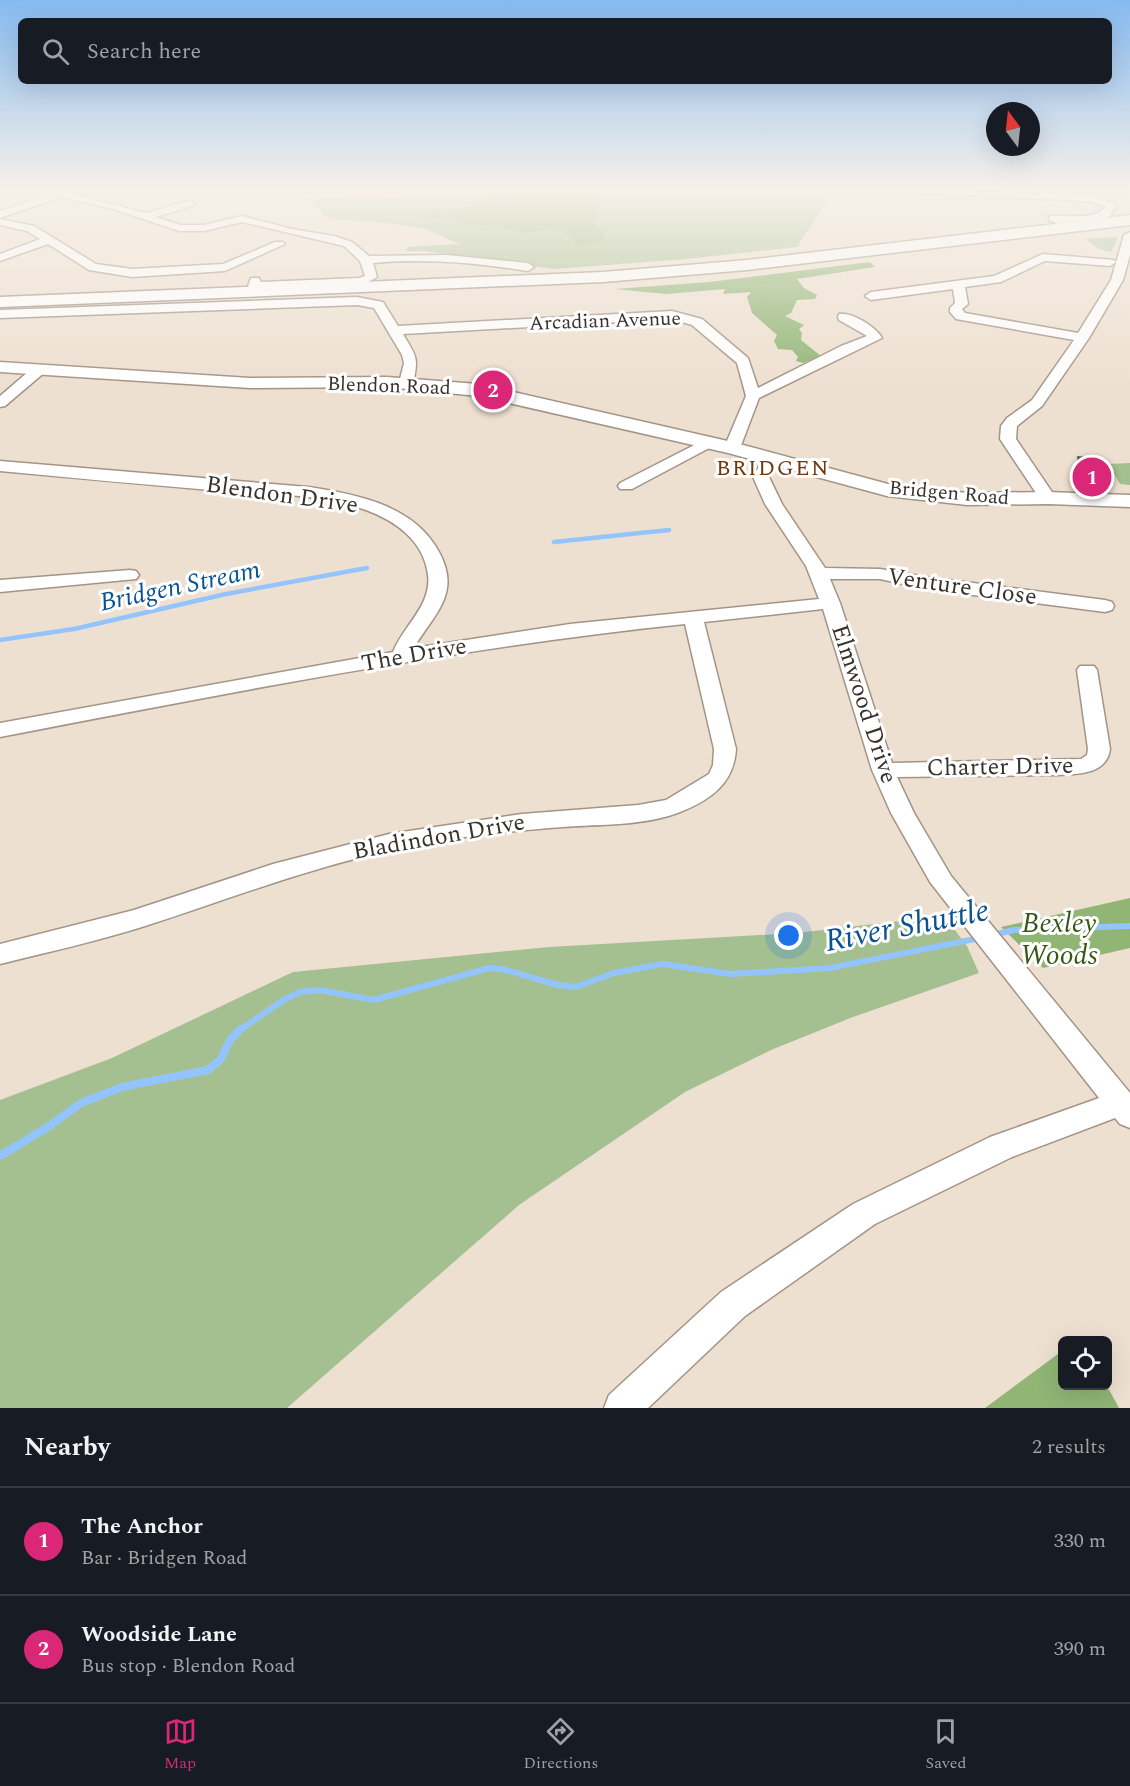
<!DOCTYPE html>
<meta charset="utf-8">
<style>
:root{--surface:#171b24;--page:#20242c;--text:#f1f3f6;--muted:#9ea1a6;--line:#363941;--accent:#db2777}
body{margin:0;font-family:Spectral,serif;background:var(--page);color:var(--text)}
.controls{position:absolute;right:18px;bottom:18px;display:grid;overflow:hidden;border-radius:9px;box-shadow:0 6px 24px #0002}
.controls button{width:54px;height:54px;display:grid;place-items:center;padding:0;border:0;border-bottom:2px solid var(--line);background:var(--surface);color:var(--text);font:30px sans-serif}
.compass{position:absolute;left:986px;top:102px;width:54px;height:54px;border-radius:50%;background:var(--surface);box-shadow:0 6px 24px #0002;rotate:345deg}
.you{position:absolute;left:789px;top:936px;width:21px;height:21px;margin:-15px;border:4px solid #fff;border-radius:50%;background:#1a73e8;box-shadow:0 0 0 9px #1a73e833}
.badge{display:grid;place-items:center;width:39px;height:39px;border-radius:50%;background:var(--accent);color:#fff;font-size:20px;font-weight:700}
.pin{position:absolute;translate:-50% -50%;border:3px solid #fff;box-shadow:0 2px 6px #0006}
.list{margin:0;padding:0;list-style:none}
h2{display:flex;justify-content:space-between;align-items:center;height:78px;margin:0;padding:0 24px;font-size:26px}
h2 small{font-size:20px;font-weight:400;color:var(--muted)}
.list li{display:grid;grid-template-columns:39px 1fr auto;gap:18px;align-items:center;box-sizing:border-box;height:108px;padding:0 24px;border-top:2px solid var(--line)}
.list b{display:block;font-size:22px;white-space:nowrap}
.list p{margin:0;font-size:20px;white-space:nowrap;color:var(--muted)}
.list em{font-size:20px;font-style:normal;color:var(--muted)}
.icon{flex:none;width:33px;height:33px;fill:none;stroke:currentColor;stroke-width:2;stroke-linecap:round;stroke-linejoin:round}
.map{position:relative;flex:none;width:1130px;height:1408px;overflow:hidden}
.search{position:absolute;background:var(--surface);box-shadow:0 6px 24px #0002;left:18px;right:18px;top:18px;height:66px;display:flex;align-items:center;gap:15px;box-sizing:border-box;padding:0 21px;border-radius:9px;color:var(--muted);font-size:22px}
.sheet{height:294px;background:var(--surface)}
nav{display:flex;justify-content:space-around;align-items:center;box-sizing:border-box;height:84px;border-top:2px solid var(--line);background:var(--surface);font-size:16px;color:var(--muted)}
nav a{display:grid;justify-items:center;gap:3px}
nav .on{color:var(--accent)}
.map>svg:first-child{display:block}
.green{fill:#a4c090}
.forest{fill:#90b575}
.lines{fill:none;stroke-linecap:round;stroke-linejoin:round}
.stream-far2{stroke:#93c4fd;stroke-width:4.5}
.stream-far1{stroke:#93c4fd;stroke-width:6}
.stream{stroke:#93c4fd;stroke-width:8}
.minor-casing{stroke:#a29486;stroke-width:3}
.major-casing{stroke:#a29486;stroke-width:3}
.highway-casing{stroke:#a29486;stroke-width:3}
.minor{fill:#fff;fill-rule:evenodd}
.major{fill:#fff;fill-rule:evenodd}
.highway{fill:#fff;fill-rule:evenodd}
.wall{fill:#665d51}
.building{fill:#776c5e;stroke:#534c42;stroke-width:1.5}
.labels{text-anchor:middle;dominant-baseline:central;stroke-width:6;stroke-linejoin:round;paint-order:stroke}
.far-street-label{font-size:20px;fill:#38322d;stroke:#fff}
.far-quarter-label{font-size:22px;letter-spacing:1.5px;fill:#73360d;stroke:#fff}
.street-label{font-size:24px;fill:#38322d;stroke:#fff}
.water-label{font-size:26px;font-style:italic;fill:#0a5294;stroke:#fff}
.near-park-label{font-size:28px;font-style:italic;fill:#365715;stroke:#fff}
.near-water-label{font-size:32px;font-style:italic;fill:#0a5294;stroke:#fff}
</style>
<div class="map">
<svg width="1130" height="1408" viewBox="0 0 1130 1408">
<rect width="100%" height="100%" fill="#eee0d1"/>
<!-- green -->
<path class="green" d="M461,190H834L797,247L686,259L554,269L425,251H406L408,247L460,244L423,228L377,222L328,219L307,199L379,198Z
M1118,237L1111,252L1099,249L1085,239Z
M1130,463V485L1120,484L1108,464Z
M944,916L967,946L979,973L853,1017L771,1050L685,1092L519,1205L287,1408H0V1100L112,1058L293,972L549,947L796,933Z"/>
<!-- forest -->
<path class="forest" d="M516,190H599V207L594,224L602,232L604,239L582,246L574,242L571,236L556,228L525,233L452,220L423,218C433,207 449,210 463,208C474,206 478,196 488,194C497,191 508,194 516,190Z
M870,262L875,267L797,279L804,288L817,295L815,299L797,300L791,313L785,316L804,325L799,329L802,333L801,340L821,356L803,363L796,361L798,357L792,350L778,349L774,341L777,335L752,313L747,297L751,292L723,294L725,289L666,294L615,289L709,282Z
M1130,898V948L1043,968L1001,927Z
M1062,1351V1386H1107L1119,1408H985Z"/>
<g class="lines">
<!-- stream-far2 -->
<path class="stream-far2" d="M554,542L669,530
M0,640L74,629L226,594L367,568"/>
<!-- stream-far1 -->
<path class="stream-far1" d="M992,935L1014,930L1130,926
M240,1030L285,999L300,992L320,990L374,1000L489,968L502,969L558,985L576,987L614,973L662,964L731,974L830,968L980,938"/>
<!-- stream -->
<path class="stream" d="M0,1156L48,1127L81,1103L122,1087L208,1070L221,1059L230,1040L241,1029"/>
<defs>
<path id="minor" d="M62,190H77L71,194L146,213L190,200L195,203L194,205L156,217L180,225H204L242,216L292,229L334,236L352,242L369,256L447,255L528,263L534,267L528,271C476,263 425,258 373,263L377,277L361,286L254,290L248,286L251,278H259L261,282L359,278L365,276L360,261L344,246L242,222L204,231H179L113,209L61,197L0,218V211Z
M901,190L1069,194L1093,196L1117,205L1110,216L1105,218L1059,224L1049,220V216C1065,214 1095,222 1106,206L1092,202L1069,200L906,193Z
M0,219L34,226L96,264L132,269L223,264L275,242H283L285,244L225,271L132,277L89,270L48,244L0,261V254L40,239L27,231L0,225Z
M1130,232V255L1123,280L1089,338L1042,406L1017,426L1016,439L1056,498L1048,503L1042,502L1000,439L1001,426L1007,418L1032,400L1074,340L956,319L950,312V308L955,303L953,289L871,300L865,296L871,292L994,276L1043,254L1114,260L1116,262L1110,266L1045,261L1001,282L965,287L968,304L962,309L965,313L1078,333L1111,280L1124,235Z
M357,297L383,302L398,326L672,311L702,319L748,358L758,388L841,346L867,336L839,320L838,317L839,314C852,312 876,327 882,338L759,398L740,448L732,453L724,448L746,396L737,363L692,325L672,319L403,334C416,356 419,357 413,383L406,387L399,383L404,363L402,355L374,308L357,305L0,318V310Z
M40,365L47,369L45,372L5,406L0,407V396L35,366Z
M708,438L716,443L713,446L632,489H620L618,486L620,483Z
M771,454L779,459L769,477L782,504L825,568L880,569L926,577L1105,600L1112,602L1114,606L1112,610L1105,612L926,589L880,579H830L840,603L892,763L1081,759L1087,755L1088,749L1077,670L1080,666H1094L1097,670L1110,749C1107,774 1079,774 1059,775L897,777L914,813L951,876L1130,1093V1128L1120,1124L1115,1118L1012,1157L875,1224L745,1316L648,1408H604L609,1395L721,1292L853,1204L990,1137L1099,1098L930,882L891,813L872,770L823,609L704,622L736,749C734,783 711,800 680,812C645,826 601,824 563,827C507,831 443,838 388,851C305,869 226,900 145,926C98,941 48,952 0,964V944L134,910L273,864L389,834L522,814L638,805L666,800L709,774L713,765L714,749L685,624C454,648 228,693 0,737V723L393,652C403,626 432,605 428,575C424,541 396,521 366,510C320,493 270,495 222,491C148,485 74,478 0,471V461L308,487C356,494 414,505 439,552C445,563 449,576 447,588C444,610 424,629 414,648L570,624L819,599L806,566L765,504L753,477L765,456Z
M130,570L136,571L139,575L136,579L0,592V580Z"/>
<path id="major" d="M0,362L250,378L387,377L478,384L732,442L888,484L967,493L1048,492L1130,495V507L1048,504L967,505L887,496L728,453L478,396L387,387L250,388L0,372Z"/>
<path id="highway" d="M1130,215V225L747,270L603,282L0,307V297L603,272L747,260Z"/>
</defs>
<!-- minor casing -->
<use href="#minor" class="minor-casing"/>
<!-- major casing -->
<use href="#major" class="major-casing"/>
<!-- highway casing -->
<use href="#highway" class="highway-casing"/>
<!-- minor -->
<use href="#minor" class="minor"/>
<!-- major -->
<use href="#major" class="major"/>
<!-- highway -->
<use href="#highway" class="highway"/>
</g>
<!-- wall -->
<path class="wall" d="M1078,457L1102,472L1099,483H1082L1074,468Z"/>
<!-- building -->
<path class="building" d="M1078,457L1094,458L1102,472L1085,471Z"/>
<!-- sky -->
<linearGradient id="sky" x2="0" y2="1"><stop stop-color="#86baf0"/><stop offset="0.49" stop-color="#f7f1ea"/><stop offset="1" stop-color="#f7f1ea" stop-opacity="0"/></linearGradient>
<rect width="1130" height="387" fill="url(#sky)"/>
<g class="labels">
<!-- far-street labels -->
<g class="far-street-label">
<text transform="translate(605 321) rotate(-2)">Arcadian Avenue</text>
<text transform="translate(389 386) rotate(2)">Blendon Road</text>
<text transform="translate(949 493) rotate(5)">Bridgen Road</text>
</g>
<!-- far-quarter labels -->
<g class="far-quarter-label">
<text x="773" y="468">BRIDGEN</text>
</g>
<!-- street labels -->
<g class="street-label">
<text transform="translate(282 495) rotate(8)">Blendon Drive</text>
<text transform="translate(962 587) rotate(8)">Venture Close</text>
<text transform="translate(414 655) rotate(-10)">The Drive</text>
<text transform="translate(864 704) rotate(72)">Elmwood Drive</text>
<text transform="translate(1000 767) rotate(-1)">Charter Drive</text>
<text transform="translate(439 837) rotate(-10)">Bladindon Drive</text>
</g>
<!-- water labels -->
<g class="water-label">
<text transform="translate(180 586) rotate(-12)">Bridgen Stream</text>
</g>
<!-- near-park labels -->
<g class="near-park-label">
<text x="1059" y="923">Bexley<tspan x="1059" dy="32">Woods</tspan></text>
</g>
<!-- near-water labels -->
<g class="near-water-label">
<text transform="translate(907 926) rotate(-11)">River Shuttle</text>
</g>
</g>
</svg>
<div class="controls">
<button><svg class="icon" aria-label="locate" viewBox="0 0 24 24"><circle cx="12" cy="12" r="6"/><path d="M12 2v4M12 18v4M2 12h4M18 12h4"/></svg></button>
</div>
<svg class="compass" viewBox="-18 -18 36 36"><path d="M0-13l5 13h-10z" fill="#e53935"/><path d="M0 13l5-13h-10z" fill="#9ea1a6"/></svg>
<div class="you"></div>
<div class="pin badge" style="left:1092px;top:477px">1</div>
<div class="pin badge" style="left:493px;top:390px">2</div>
<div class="search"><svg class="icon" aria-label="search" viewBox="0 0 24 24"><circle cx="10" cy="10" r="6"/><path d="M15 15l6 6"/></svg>Search here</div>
</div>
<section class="sheet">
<h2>Nearby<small>2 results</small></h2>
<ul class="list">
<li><span class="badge">1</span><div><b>The Anchor</b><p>Bar · Bridgen Road</p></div><em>330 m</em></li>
<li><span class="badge">2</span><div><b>Woodside Lane</b><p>Bus stop · Blendon Road</p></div><em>390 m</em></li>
</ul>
</section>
<nav>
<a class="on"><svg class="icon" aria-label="map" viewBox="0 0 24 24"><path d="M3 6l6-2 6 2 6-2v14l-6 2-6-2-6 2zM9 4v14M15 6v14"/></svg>Map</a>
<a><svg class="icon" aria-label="directions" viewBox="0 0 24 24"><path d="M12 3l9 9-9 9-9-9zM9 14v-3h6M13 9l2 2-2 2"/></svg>Directions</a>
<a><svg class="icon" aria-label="saved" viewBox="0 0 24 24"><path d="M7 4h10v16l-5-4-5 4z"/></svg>Saved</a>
</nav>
